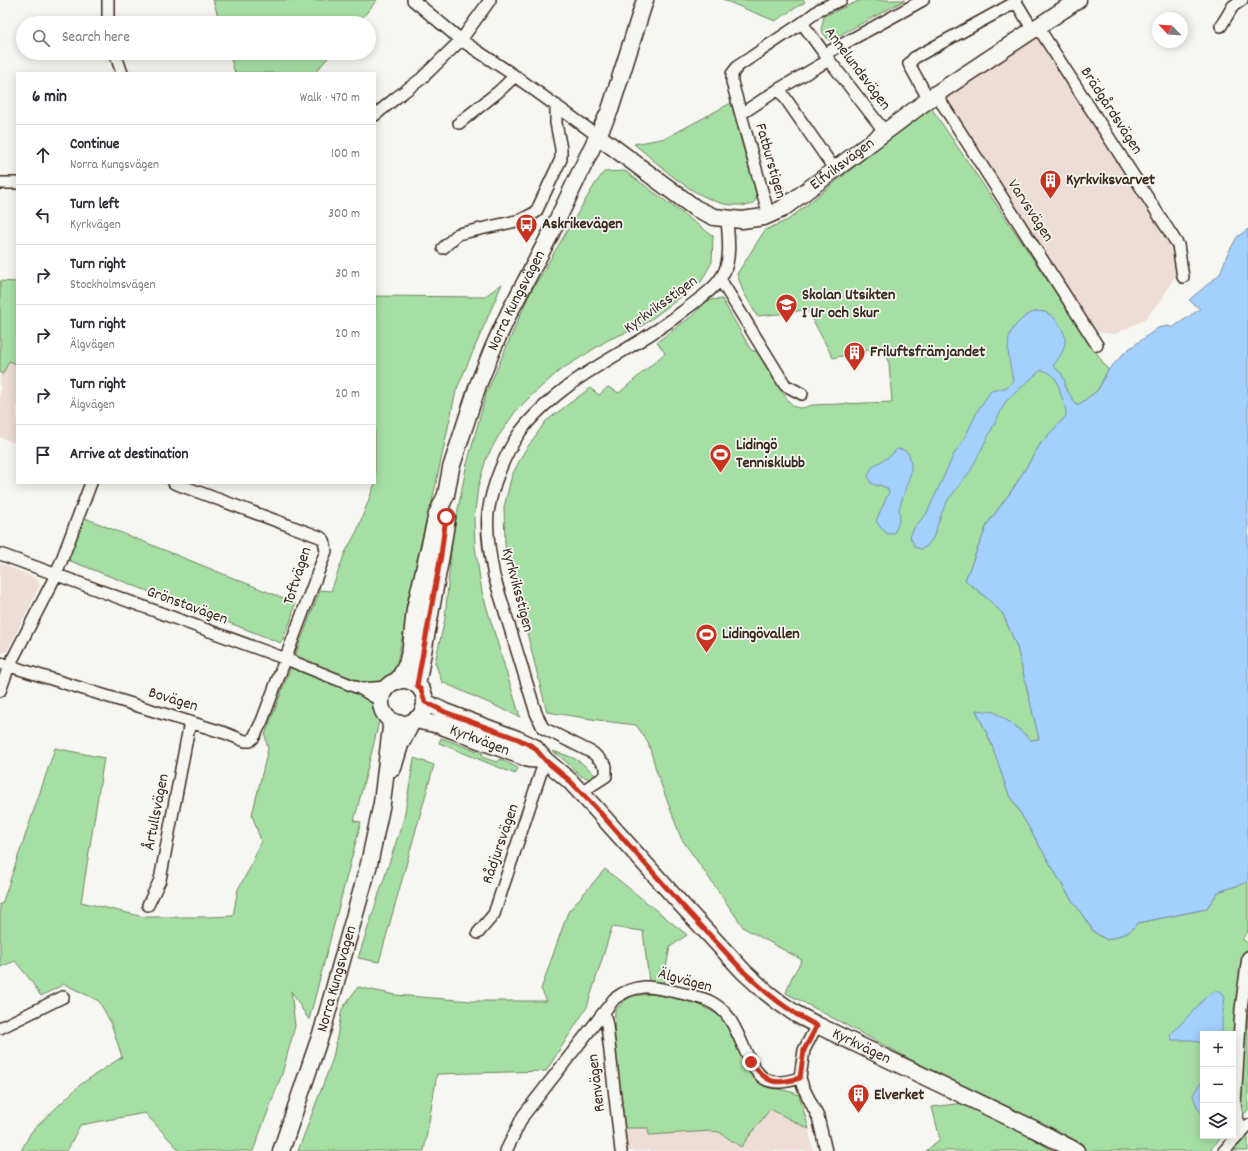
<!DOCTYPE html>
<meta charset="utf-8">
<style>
:root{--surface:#fff;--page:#f7f7f7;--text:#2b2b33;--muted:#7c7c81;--line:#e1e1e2}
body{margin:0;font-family:Dekko,sans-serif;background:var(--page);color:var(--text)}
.controls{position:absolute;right:12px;bottom:12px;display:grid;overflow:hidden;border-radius:0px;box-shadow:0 2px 10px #0003}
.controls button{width:36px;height:36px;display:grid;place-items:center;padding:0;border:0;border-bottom:1px solid var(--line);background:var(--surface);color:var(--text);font:20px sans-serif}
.compass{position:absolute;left:1152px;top:12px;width:36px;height:36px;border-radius:50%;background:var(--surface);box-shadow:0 2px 10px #0003;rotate:295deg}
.stop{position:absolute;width:12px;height:12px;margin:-9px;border:3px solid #c8321e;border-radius:50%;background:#fff}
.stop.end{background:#c8321e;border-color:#fff;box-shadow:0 1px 4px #0008}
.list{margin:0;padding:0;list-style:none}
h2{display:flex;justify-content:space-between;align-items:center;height:52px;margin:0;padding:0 16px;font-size:17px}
h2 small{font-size:13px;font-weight:400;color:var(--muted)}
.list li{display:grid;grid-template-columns:26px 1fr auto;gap:12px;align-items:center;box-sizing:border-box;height:60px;padding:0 16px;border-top:1px solid var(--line)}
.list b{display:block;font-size:15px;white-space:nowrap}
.list p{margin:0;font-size:13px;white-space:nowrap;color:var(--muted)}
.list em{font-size:13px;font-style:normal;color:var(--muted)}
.icon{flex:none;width:22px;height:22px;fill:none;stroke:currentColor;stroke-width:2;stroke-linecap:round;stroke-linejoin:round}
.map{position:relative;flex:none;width:1248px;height:1151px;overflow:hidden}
.search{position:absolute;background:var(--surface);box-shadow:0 2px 10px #0003;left:16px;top:16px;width:360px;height:44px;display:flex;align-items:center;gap:10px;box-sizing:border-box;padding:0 14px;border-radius:22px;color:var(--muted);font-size:15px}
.panel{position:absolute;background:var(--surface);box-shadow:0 2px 10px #0003;left:16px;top:72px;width:360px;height:412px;border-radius:0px}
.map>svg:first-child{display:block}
.built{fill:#edddd5}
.green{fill:#a6dfa4;stroke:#708461}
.water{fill:#a4d0fe;stroke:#7a8ea4}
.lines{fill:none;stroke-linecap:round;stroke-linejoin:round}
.street-casing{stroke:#3b2a1e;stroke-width:14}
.secondary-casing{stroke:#3b2a1e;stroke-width:19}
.street{stroke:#f6f6f2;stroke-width:11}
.secondary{stroke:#f6f6f2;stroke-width:16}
.route{stroke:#c8321e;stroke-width:5}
.labels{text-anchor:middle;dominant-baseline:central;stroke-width:3.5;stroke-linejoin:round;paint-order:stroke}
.street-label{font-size:16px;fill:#3b2a1e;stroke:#f6f6f2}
.poi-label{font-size:16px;font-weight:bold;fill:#3b2a1e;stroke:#f6f6f2;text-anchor:start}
</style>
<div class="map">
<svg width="1248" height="1151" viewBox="0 0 1248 1151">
<rect width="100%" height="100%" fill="#f6f6f2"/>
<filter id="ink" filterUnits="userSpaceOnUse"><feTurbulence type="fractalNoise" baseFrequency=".025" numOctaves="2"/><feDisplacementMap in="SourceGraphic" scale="8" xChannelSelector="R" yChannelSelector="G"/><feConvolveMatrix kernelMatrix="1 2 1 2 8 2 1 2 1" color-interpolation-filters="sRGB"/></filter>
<g filter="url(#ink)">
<!-- built -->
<path class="built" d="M1038,37L1178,258L1177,272L1163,297L1144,320L1115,334L1083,330L935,103Z
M9,361L17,364V444L0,437V373L3,374Z
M0,563L37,579L40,585L7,651L0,654Z
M770,1109L809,1129L813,1151H626L624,1128H649V1135L711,1131L719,1132L741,1147Z"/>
<!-- green -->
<path class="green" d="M213,0H377L358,23H220Z
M724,0H804L805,2L775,21Z
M861,0H905L829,41L821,30L824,16Z
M229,53H332L315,73H235Z
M731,103L757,197C754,206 748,206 740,205C735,205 729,205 724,204C689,195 661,166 634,144L666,138Z
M930,106L1108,370L1098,390L1072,410L1041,443L1013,489L988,523L965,580L988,599L1003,614L1017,647L1039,739L1031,740L1014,725L976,710L992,745L1007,790L1066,891L1094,932L1107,940L1129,932L1138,923L1206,909L1218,892L1248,882V932L1242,939L1248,943V1110L1233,1126V1034H1203V1136H1223L1209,1151H1087L1068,1139L985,1099L786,993L791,979L802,960L744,928L681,838L657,773L648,742L636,725L611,722L547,712L505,546L504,507L512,475L524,452L546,421L590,388L599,395L608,387L619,393L665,353L657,342L692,316L708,300L722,299L751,350L761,353C768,365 783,399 794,406C800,410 806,407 812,405L892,402L889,363L881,347L833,358L807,309L789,313L757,316L743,291L737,274L765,230L788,220Z
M625,171L713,236L712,262L701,282L642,326L608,340L559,371L533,394L515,412L498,437L486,459L478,487L474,519L475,546L482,592L520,717L442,682L435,662L445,619L452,540L466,468L486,394L529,295L595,184L604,172Z
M0,281L17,282V364L9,361L3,374L0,373Z
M502,284L456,391L397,662L390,678L382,683L377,709L380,717L373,747L354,821L361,822L309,1020L291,991L295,1026L282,1074L253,1151H180L145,1113L80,1125L67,1151H21L31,1132L81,1084L122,1057L111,1023L99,1001L64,984L41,996L29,978L15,961L0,967V904H2L55,748L104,758L81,902L144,917H206L233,916L238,889L250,868L261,841L252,815L268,749L265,735L320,590L331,591L345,553L357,531L375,483V296L484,297Z
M85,518L295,603L291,620L281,643L68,560Z
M441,738L483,753L482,757L496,762L500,759L518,768L515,774L439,743Z
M552,751C574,757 580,760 596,776L591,779L581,776L562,758Z
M414,758L434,765L379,962L358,958L404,818Z
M605,869L687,935L670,947L663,983L649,982L643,931L612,927L587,1007L546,1071L437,1074L424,1151H298L333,1058L342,1009L358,987L395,995L471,1001H547L541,989L568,912Z
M653,994L694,1002L715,1013L726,1021L761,1081L772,1088L792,1092L799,1095L809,1129L770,1109L741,1147L719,1132L711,1131L649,1135L648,1128H624L614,1036L615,1010L630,996Z
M963,1103L1030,1137L1053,1151H926L940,1139L932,1107Z
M1248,1126V1151H1225Z"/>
<!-- water -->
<path class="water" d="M1248,229V882L1218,892L1206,909L1138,923L1129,932L1107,940L1094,932L1066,891L1007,790L992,745L976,710L994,712L1014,725L1031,740L1039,739L1017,647L1003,614L988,599L965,580L988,523L1013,489L1041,443L1066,416C1066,408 1064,405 1062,398C1058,384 1057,373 1041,370L1006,401L971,470L948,500L942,512L933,538L926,547L921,549L915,547L910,537L914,528L927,513L954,454L963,441L979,408L991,391L1008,387L1013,381C1011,368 1006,351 1009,338C1010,332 1013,329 1016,325C1030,309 1046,305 1059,324C1062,329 1066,335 1065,341C1065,350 1058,359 1053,366L1061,373L1065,381V387L1077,406L1098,390L1108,370L1126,351L1158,328L1169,326L1172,328L1200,309L1189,300L1220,274L1227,255L1237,237Z
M897,449L904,450L909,454L911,464V472L899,509L900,515L898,525L894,533L888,534L881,528L876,521L889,492L887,488L879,485L877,486L871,483L868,477C871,465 877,464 887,458C891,456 894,452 897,449Z
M1216,991H1221L1225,997L1222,1018V1034H1203V1044L1193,1040H1172L1170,1035L1175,1030L1208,995Z
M1203,1081V1113C1197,1110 1195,1101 1193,1095L1199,1085Z"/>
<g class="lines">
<defs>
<path id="street" d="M413,0L461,40L515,76L598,136
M108,23V0
M802,23L829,60L885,132
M1221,26L1233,6L1242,0
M1038,27L1178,245L1183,277
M115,53L122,73
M825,54L923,0
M829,60L779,89L835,170
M936,94L1097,345
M929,100L909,64L914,58L1016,2L1033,30
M741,114L779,89
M375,115L397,97L421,79L461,40L490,0
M459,123L498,92L515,76
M0,183H17
M769,216L732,82V74L738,66L802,23L820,9L841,0
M443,248L458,234L521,220L536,212L561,159V149L556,123V105
M720,279L785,385L802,394
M0,554L286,659L361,689L381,701
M0,663L225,733L245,741H250L254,737L262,721L326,551L324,540L320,537L174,483
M361,689L387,687
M0,691L9,666L56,575L91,483
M581,792L606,776V766L593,753L543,728L536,713L494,576C490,556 486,534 488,513C492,486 504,455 520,432C539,407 571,382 598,366C627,348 656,333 682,312C697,300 718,288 725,270C731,255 728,235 727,219
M148,905L160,880L190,722
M478,933L494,914L545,760
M604,1012L607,1025L621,1151
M817,1025L804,1050L800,1078L803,1087L818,1117L826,1151
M0,1028L63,997
M1240,1135L1235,1103L1241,1009L1248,957
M506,1151L523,1116L614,999C623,992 632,988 644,987C654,986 700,997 709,1001C715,1004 722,1009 726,1014C741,1031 747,1068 765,1079C776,1085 789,1081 800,1078
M1224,1151L1248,1125"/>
<g id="secondary">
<path id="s1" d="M598,136L695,208L714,217L742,220L764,217L782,209L885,132L936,94L1078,0"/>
<circle cx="403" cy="702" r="22"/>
<path id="s2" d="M398,681L407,664L411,647L415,609L437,514L446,495L451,468L478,385L493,348L509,313L551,233L610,110L645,0"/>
<path d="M417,685L441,555L447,517"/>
<path id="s3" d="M425,702L445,712L517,739L534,747L545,760L570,781L595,808L680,903L744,972L766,992L780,1003L796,1014L817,1025L1036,1130L1076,1151"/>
<path id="s4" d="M415,720L439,725L529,759L545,760"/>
<path d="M393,768L400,745L412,722"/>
<path id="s5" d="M281,1151L323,1028L369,864L382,803L391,727L390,720"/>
</g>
</defs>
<!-- street casing -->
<use href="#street" class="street-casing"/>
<!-- secondary casing -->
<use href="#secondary" class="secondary-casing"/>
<!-- street -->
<use href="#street" class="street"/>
<!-- secondary -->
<use href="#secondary" class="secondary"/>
</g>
</g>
<g class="lines" filter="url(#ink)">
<!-- route -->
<path class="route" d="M446,517L441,555L417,685L421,690L425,702L445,712L518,739L534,747L545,760L570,781L596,808L680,903L744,972L766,992L780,1003L796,1014L817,1026L804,1050L800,1078C775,1085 767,1084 751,1062"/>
</g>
<!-- icons -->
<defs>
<symbol id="building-pin" viewBox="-11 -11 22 30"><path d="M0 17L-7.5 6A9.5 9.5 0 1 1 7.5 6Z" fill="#c8321e" stroke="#f6f6f2"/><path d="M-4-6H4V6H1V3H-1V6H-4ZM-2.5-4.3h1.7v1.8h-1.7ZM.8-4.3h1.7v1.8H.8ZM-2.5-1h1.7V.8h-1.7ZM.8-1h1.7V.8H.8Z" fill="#fff"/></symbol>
<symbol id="bus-pin" viewBox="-11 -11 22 30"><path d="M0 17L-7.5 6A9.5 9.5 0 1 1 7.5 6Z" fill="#c8321e" stroke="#f6f6f2"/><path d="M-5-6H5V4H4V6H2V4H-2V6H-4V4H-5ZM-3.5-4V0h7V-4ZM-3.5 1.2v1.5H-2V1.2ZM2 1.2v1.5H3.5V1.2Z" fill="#fff"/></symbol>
<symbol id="school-pin" viewBox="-11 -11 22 30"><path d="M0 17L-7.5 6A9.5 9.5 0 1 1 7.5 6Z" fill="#c8321e" stroke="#f6f6f2"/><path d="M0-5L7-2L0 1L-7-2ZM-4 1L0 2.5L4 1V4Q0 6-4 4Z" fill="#fff"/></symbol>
<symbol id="stadium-pin" viewBox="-11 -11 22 30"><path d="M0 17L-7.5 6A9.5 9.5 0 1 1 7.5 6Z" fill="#c8321e" stroke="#f6f6f2"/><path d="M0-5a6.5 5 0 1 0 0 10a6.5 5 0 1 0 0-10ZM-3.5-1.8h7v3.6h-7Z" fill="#fff"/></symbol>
</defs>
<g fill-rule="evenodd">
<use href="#building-pin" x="1038" y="168" width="25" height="34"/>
<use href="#bus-pin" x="514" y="212" width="25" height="34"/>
<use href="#school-pin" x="774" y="292" width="25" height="34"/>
<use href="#building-pin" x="842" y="340" width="25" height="34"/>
<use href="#stadium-pin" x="708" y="442" width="25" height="34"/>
<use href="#stadium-pin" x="694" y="622" width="25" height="34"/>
<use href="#building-pin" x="846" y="1082" width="25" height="34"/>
</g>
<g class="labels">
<!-- street labels -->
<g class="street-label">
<text transform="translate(857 69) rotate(53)">Annelundsvägen</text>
<text transform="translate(1111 111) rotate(57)">Brädgårdsvägen</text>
<text transform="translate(770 161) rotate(74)">Fatburstigen</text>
<text stroke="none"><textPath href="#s1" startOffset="287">Elfviksvägen</textPath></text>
<text transform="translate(1030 211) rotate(57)">Varvsvägen</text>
<text stroke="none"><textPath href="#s2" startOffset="401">Norra Kungsvägen</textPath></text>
<text transform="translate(661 305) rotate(-36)">Kyrkviksstigen</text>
<text transform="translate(298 576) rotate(-72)">Toftvägen</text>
<text transform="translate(517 590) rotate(75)">Kyrkviksstigen</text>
<text transform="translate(187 606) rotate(20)">Grönstavägen</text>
<text transform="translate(173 700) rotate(17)">Bovägen</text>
<text stroke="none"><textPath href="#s4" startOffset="68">Kyrkvägen</textPath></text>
<text transform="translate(157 812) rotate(-79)">Årtullsvägen</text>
<text transform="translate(501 844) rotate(-71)">Rådjursvägen</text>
<text stroke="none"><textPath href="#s5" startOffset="181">Norra Kungsvägen</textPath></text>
<text transform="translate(685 981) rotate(15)">Älgvägen</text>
<text stroke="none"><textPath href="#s3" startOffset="566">Kyrkvägen</textPath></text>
<text transform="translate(597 1083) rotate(-97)">Renvägen</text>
</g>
<!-- poi labels -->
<g class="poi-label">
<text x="1066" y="180">Kyrkviksvarvet</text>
<text x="542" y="224">Askrikevägen</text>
<text x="802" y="295">Skolan Utsikten<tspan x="802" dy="18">I Ur och Skur</tspan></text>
<text x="870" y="352">Friluftsfrämjandet</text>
<text x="736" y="445">Lidingö<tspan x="736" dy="18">Tennisklubb</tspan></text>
<text x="722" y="634">Lidingövallen</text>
<text x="874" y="1095">Elverket</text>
</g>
</g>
</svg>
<div class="controls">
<button>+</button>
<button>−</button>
<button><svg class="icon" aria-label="layers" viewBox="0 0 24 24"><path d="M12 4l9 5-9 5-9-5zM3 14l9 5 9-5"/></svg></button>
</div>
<svg class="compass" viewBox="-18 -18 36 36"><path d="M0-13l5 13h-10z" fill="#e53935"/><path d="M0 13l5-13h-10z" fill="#7c7c81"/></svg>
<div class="stop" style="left:446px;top:517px"></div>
<div class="stop end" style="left:751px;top:1062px"></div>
<div class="search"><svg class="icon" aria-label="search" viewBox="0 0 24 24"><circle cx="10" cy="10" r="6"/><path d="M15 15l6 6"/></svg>Search here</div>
<section class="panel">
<h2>6 min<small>Walk · 470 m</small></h2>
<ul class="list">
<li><svg class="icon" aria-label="ahead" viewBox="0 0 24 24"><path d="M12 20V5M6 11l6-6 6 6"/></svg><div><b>Continue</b><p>Norra Kungsvägen</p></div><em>100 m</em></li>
<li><svg class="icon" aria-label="left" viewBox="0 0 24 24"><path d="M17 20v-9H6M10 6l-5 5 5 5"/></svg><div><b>Turn left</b><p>Kyrkvägen</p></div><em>300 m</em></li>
<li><svg class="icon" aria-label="right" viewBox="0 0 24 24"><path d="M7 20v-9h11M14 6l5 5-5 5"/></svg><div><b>Turn right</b><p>Stockholmsvägen</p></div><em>30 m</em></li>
<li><svg class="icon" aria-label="right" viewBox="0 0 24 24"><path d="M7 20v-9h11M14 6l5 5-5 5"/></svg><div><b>Turn right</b><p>Älgvägen</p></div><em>20 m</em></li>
<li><svg class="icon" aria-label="right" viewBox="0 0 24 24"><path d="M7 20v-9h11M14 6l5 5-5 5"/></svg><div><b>Turn right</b><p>Älgvägen</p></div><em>20 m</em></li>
<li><svg class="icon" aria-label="arrive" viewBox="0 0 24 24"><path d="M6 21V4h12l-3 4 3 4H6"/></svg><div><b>Arrive at destination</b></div></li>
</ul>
</section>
</div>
